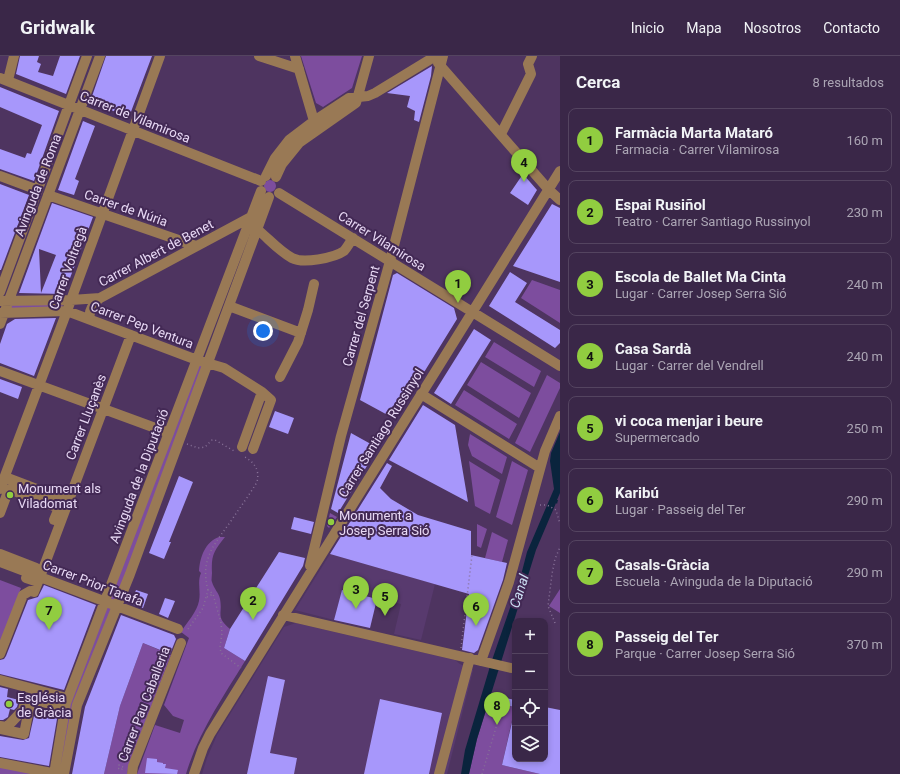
<!DOCTYPE html>
<html lang="es">
<meta charset="utf-8">
<style>
:root{--surface:#3a2748;--page:#412f4f;--text:#f1f3f6;--muted:#aba5b4;--line:#544460;--accent:#91cd40}
body{margin:0;font-family:Roboto,sans-serif;background:var(--page);color:var(--text)}
.controls{position:absolute;right:12px;bottom:12px;display:grid;overflow:hidden;border-radius:8px;box-shadow:0 2px 6px #0003}
.controls button{width:36px;height:36px;display:grid;place-items:center;padding:0;border:0;border-bottom:1px solid var(--line);background:var(--surface);color:var(--text);font:20px sans-serif}
.you{position:absolute;left:263px;top:275px;width:14px;height:14px;margin:-10px;border:3px solid #fff;border-radius:50%;background:#1a73e8;box-shadow:0 0 0 6px #1a73e833}
.badge{display:grid;place-items:center;width:26px;height:26px;border-radius:50%;background:var(--accent);color:#111;font-size:13px;font-weight:700}
.pin{position:absolute;translate:-50% -33px;filter:drop-shadow(0 1px 2px #0008)}
.pin::after{content:'';position:absolute;top:21px;width:14px;height:12px;background:inherit;clip-path:polygon(0 0,100% 0,50% 100%)}
.list{margin:0;padding:0;list-style:none}
h2{display:flex;justify-content:space-between;align-items:center;height:52px;margin:0;padding:0 16px;font-size:17px}
h2 small{font-size:13px;font-weight:400;color:var(--muted)}
.list li{display:grid;grid-template-columns:26px 1fr auto;gap:12px;align-items:center;box-sizing:border-box;height:64px;margin:0 8px 8px;padding:0 8px;border:1px solid var(--line);border-radius:8px}
.list b{display:block;font-size:15px;white-space:nowrap}
.list p{margin:0;font-size:13px;white-space:nowrap;color:var(--muted)}
.list em{font-size:13px;font-style:normal;color:var(--muted)}
.icon{flex:none;width:22px;height:22px;fill:none;stroke:currentColor;stroke-width:2;stroke-linecap:round;stroke-linejoin:round}
.map{position:relative;flex:none;width:560px;height:718px;overflow:hidden}
header{display:flex;align-items:center;gap:24px;box-sizing:border-box;height:56px;padding:0 20px;background:var(--surface);border-bottom:1px solid var(--line)}
header strong{font-size:19px}
nav{display:flex;gap:22px;margin-inline-start:auto;font-size:14px}
main{display:flex}
aside{flex:1;background:var(--surface)}
.map>svg:first-child{display:block}
.built{fill:#583a6e}
.green{fill:#7d4d9e}
.water{fill:#0a243d}
.building{fill:#a797fb;fill-rule:evenodd}
.lines{fill:none;stroke-linecap:round;stroke-linejoin:round}
.path{stroke:#877197;stroke-width:1.5;stroke-dasharray:1 3;stroke-linecap:butt}
.minor{stroke:#997955;stroke-width:10}
.poi-dot{fill:#91cd40;stroke:#432955;stroke-width:1.5}
.labels{text-anchor:middle;dominant-baseline:central;stroke-width:4;stroke-linejoin:round;paint-order:stroke}
.street-label{font-size:13px;fill:#e8d9f5;stroke:#432955}
.poi-label{font-size:13px;fill:#e8d9f5;stroke:#432955;text-anchor:start}
.water-label{font-size:14px;font-style:italic;fill:#ccdff3;stroke:#432955}
</style>
<header>
<strong>Gridwalk</strong>
<nav><a>Inicio</a><a>Mapa</a><a>Nosotros</a><a>Contacto</a></nav>
</header>
<main>
<div class="map">
<svg width="560" height="718" viewBox="0 0 560 718">
<rect width="100%" height="100%" fill="#4e3460"/>
<!-- built -->
<path class="built" d="M330,498L435,528L421,584L394,578L401,548L342,534L334,564L295,554Z
M296,567L455,604L460,608L473,614L447,718H202L207,702L217,679L284,571Z"/>
<!-- green -->
<path class="green" d="M301,0H362L352,32L323,51L316,47Z
M264 130a6 6 0 1 1 12 0a6 6 0 1 1-12 0Z
M532,224L560,234V267L521,242Z
M63,248L62,252L8,254L10,249Z
M494,286L541,315L534,331L485,301Z
M481,306L531,337L519,362L467,329Z
M199,307L204,309L116,546L109,543Z
M547,319L560,327V332L530,396L515,387Z
M464,334L517,368L509,383L455,349Z
M470,378L507,401L502,418L472,400L468,389Z
M469,405L500,424L490,458L475,450Z
M512,405L528,414L512,469L496,461Z
M330,457L337,461L329,472L327,470Z
M477,468L487,473L481,492L477,490Z
M492,476L508,484L502,506L485,502Z
M219,481H225C214,495 211,499 212,517C212,520 211,524 212,526C214,533 219,537 220,543C223,559 215,560 230,573L224,592L245,605C223,641 198,677 186,718H137L155,669L180,677L184,664L173,660L164,649L189,582L181,576C187,566 197,556 199,545C201,535 197,526 201,517L199,515C200,501 205,486 219,481Z
M0,524L21,532L0,589Z
M560,533V557L549,550Z
M107,550L113,552L75,648L62,717L56,715L69,648Z
M143,587L171,599L129,709L127,718H104L120,650Z
M489,645L515,651L502,709L540,718H469L477,683Z
M0,710L39,718H0Z"/>
<!-- water -->
<path class="water" d="M560,376V437L557,444H558L557,448L556,447L536,494L477,683L469,718H461L465,694L491,607L520,523L527,496L554,433L550,405L551,397Z"/>
<!-- building -->
<path class="building" d="M20,0H39L37,6L41,8L38,16L53,20L60,0H80L66,38L16,18Z
M106,0H152L129,61L90,46Z
M432,10L431,20L419,66L414,64L415,55L407,51L410,40L387,37Z
M0,31L59,55L34,125L0,113V93L25,102L27,97L31,98L42,69L0,51Z
M83,65L95,70L75,123L79,125L74,139L58,134Z
M523,118L537,134L528,149L510,137Z
M0,128L29,139L1,214H0Z
M52,147L93,161L64,238L19,237ZM39,193L56,199L41,237Z
M552,148L560,152V226L513,210Z
M510,216L527,227L515,246L560,274V287L555,292L489,250Z
M397,217L454,252L457,263L395,363L360,344L393,219Z
M56,262L34,320L0,307V288L7,268L15,263Z
M474,273L491,284L451,348L434,337Z
M0,323L22,331L18,343L0,336Z
M423,349L455,369L468,446L389,404Z
M275,355L294,362L288,378L269,371Z
M351,377L378,392L338,457L331,453Z
M387,407L392,410L380,432L391,443L418,459L471,475V499L507,507L503,524L478,594L474,597L462,594L469,538L330,498Z
M179,420L193,426L169,486H171L164,503L149,497Z
M294,461L314,466L311,478L291,473Z
M279,496L305,502L303,510L245,605L224,592L230,573Z
M44,529L96,549L64,634L0,618V604L4,603L6,600L28,544L38,541Z
M136,534L148,538L143,552L131,548Z
M342,534L377,543L370,572L334,564Z
M165,542L175,545L168,562L159,558Z
M121,559L174,579L176,583L170,598L143,587L120,650L104,718H72L85,651Z
M268,620L285,624L270,697L297,702L294,718H247Z
M0,631L8,633L7,641L19,644L17,651L14,654L10,653L8,661L3,664H0Z
M506,642L515,644V651L505,649Z
M380,643L442,657L429,718H364Z
M36,651L58,657L49,710L0,701V680L23,684L29,682Z
M545,651L560,654V718H540L502,709L512,666H515V703H545Z
M147,702L157,703V706L163,707V708H166L165,712L178,714L177,718L145,717Z"/>
<g class="lines">
<!-- path -->
<path class="path" d="M187,388L198,392L205,391L212,384H215L234,395
M540,449H547L556,454L560,468
M208,534C199,501 217,486 233,462C241,450 250,438 257,426C260,413 254,406 243,400
M207,541L213,538
M555,567L548,550L552,518L555,503L560,491
M188,573L203,552L208,534L213,538L221,567L222,577L220,591L221,597L241,612
M461,592L472,499
M123,711L119,709L118,712L121,714L124,711
M482,718L498,665L503,641"/>
<!-- minor -->
<path class="minor" d="M259,0L299,13
M295,0L314,65
M438,7L549,134L560,144
M0,22L261,125
M8,24L14,0
M501,78L531,18L528,8L532,0
M0,120L38,134
M266,120L275,102L289,84L314,65L349,42L368,40L375,37L434,1
M276,121L282,108L299,87L356,47L369,0
M279,137L560,310
M48,139L196,190
M258,174C269,183 279,195 292,202C303,208 334,202 344,195C347,192 350,186 353,182
M0,236L87,0
M0,245L71,244L100,242L251,161
M229,250L301,277
M0,257L67,255L197,304L224,312L262,336L271,344L253,393
M90,263C88,255 93,248 100,242
M0,268L100,0
M0,315L169,377
M280,321L298,286L308,254L314,228
M421,338L540,412
M242,391L262,336
M5,421L68,445
M0,433L67,255L160,0
M0,457L9,433L59,452L54,464
M0,498L36,512
M0,506L178,573
M310,510L341,380L390,205L443,0
M40,521L131,279
M283,559L511,612
M0,598L23,539L30,535L34,536L38,526L26,522
M481,605L509,526L545,395L560,360
M0,624L63,641L61,651L31,643L24,678L0,673
M0,670L7,671L23,654L26,642
M0,707L57,718
M54,718L66,647L261,135
M64,718L77,649L130,518L269,141
M132,718L133,710L181,587
M194,718L203,692L210,678L560,115
M439,718L470,602"/>
</g>
<!-- markers -->
<g class="poi-dot">
<circle cx="10" cy="439" r="4"/>
<circle cx="331" cy="466" r="4"/>
<circle cx="9" cy="648" r="4"/>
</g>
<g class="labels">
<!-- street labels -->
<g class="street-label">
<text transform="translate(135 61) rotate(22)">Carrer de Vilamirosa</text>
<text transform="translate(38 129) rotate(-69)">Avinguda de Roma</text>
<text transform="translate(126 152) rotate(19)">Carrer de Núria</text>
<text transform="translate(382 185) rotate(32)">Carrer Vilamirosa</text>
<text transform="translate(156 197) rotate(-28)">Carrer Albert de Benet</text>
<text transform="translate(68 212) rotate(-70)">Carrer Voltregà</text>
<text transform="translate(361 260) rotate(-74)">Carrer del Serpent</text>
<text transform="translate(142 269) rotate(21)">Carrer Pep Ventura</text>
<text transform="translate(86 361) rotate(-69)">Carrer Lluçanès</text>
<text transform="translate(381 377) rotate(-58)">Carrer Santiago Russinyol</text>
<text transform="translate(139 420) rotate(-69)">Avinguda de la Diputació</text>
<text transform="translate(93 527) rotate(21)">Carrer Prior Tarafa</text>
<text transform="translate(144 648) rotate(-69)">Carrer Pau Caballeria</text>
</g>
<!-- poi labels -->
<g class="poi-label">
<text x="18" y="432">Monument als<tspan x="18" dy="15">Viladomat</tspan></text>
<text x="339" y="459">Monument a<tspan x="339" dy="15">Josep Serra Sió</tspan></text>
<text x="17" y="641">Església<tspan x="17" dy="15">de Gràcia</tspan></text>
</g>
<!-- water labels -->
<g class="water-label">
<text transform="translate(519 535) rotate(-72)">Canal</text>
</g>
</g>
</svg>
<div class="controls">
<button>+</button>
<button>−</button>
<button><svg class="icon" aria-label="locate" viewBox="0 0 24 24"><circle cx="12" cy="12" r="6"/><path d="M12 2v4M12 18v4M2 12h4M18 12h4"/></svg></button>
<button><svg class="icon" aria-label="layers" viewBox="0 0 24 24"><path d="M12 4l9 5-9 5-9-5zM3 14l9 5 9-5"/></svg></button>
</div>
<div class="you"></div>
<div class="pin badge" style="left:458px;top:247px">1</div>
<div class="pin badge" style="left:253px;top:564px">2</div>
<div class="pin badge" style="left:356px;top:553px">3</div>
<div class="pin badge" style="left:524px;top:126px">4</div>
<div class="pin badge" style="left:385px;top:560px">5</div>
<div class="pin badge" style="left:476px;top:570px">6</div>
<div class="pin badge" style="left:49px;top:574px">7</div>
<div class="pin badge" style="left:497px;top:669px">8</div>
</div>
<aside>
<h2>Cerca<small>8 resultados</small></h2>
<ul class="list">
<li><span class="badge">1</span><div><b>Farmàcia Marta Mataró</b><p>Farmacia · Carrer Vilamirosa</p></div><em>160 m</em></li>
<li><span class="badge">2</span><div><b>Espai Rusiñol</b><p>Teatro · Carrer Santiago Russinyol</p></div><em>230 m</em></li>
<li><span class="badge">3</span><div><b>Escola de Ballet Ma Cinta</b><p>Lugar · Carrer Josep Serra Sió</p></div><em>240 m</em></li>
<li><span class="badge">4</span><div><b>Casa Sardà</b><p>Lugar · Carrer del Vendrell</p></div><em>240 m</em></li>
<li><span class="badge">5</span><div><b>vi coca menjar i beure</b><p>Supermercado</p></div><em>250 m</em></li>
<li><span class="badge">6</span><div><b>Karibú</b><p>Lugar · Passeig del Ter</p></div><em>290 m</em></li>
<li><span class="badge">7</span><div><b>Casals-Gràcia</b><p>Escuela · Avinguda de la Diputació</p></div><em>290 m</em></li>
<li><span class="badge">8</span><div><b>Passeig del Ter</b><p>Parque · Carrer Josep Serra Sió</p></div><em>370 m</em></li>
</ul>
</aside>
</main>
